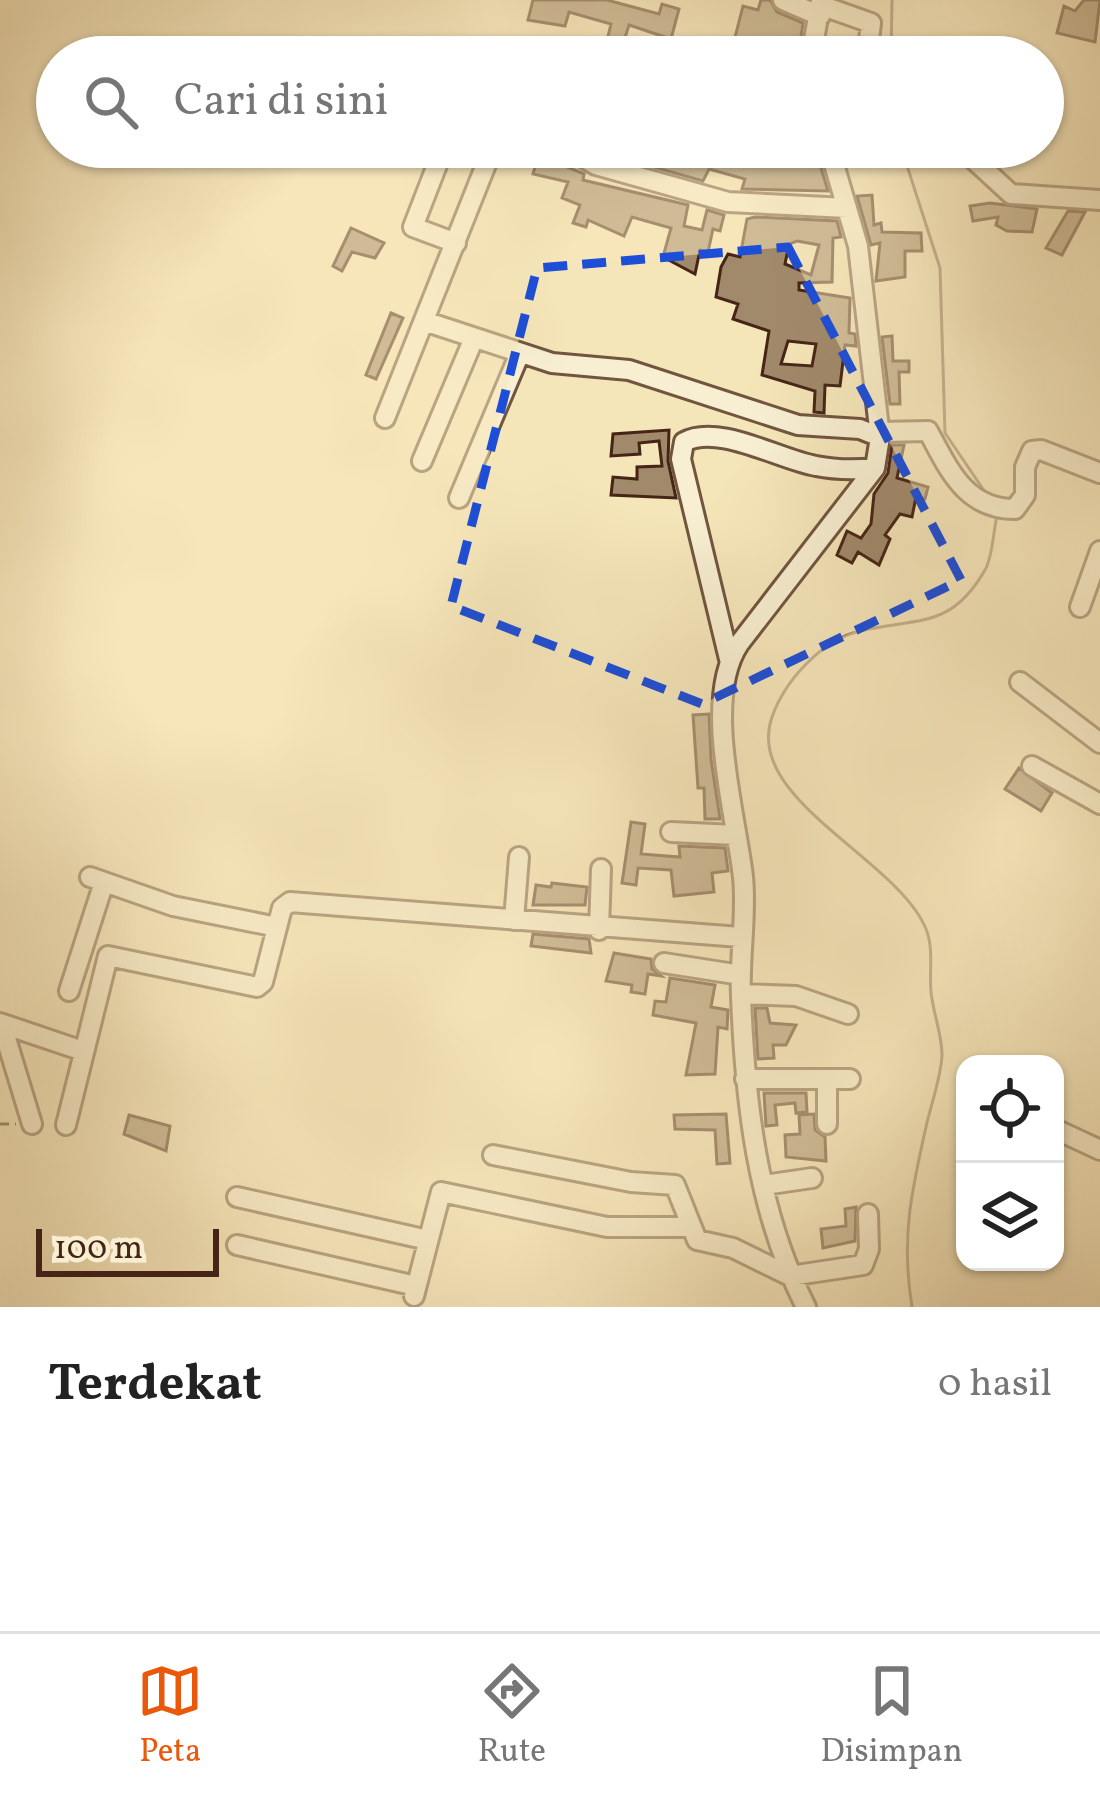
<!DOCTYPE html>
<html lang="id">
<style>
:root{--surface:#fff;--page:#f6f6f6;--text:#222;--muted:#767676;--line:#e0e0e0;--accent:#ea580c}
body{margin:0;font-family:Vollkorn,serif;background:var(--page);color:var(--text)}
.controls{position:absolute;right:36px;bottom:36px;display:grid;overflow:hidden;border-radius:24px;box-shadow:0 3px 9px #0004}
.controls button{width:108px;height:108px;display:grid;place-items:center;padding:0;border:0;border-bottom:3px solid var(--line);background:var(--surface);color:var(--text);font:60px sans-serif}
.scale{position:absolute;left:36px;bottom:30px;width:183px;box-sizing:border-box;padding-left:12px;border:6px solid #472516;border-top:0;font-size:33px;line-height:42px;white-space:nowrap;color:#472516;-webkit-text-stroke:9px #f8efd2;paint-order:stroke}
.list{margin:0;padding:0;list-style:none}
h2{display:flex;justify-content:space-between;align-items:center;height:156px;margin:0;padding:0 48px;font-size:51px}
h2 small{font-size:39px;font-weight:400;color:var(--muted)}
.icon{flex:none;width:66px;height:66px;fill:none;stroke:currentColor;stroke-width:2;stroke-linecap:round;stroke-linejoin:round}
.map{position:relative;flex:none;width:1100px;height:1307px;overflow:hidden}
.search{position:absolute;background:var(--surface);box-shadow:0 3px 9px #0004;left:36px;right:36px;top:36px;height:132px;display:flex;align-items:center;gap:30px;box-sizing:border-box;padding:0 42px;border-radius:66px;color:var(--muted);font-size:45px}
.sheet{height:324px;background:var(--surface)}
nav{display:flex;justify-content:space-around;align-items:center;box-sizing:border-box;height:168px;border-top:3px solid var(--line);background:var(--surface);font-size:33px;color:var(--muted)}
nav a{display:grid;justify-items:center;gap:6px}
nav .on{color:var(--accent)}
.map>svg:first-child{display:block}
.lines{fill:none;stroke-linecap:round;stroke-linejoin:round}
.stream{stroke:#8c7157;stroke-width:3}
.building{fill:#a1896b;stroke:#472516;stroke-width:3;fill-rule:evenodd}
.minor-casing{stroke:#72553f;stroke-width:24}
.path{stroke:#472516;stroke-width:3;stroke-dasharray:9 6;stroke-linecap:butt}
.minor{stroke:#f8efd2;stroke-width:18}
.marked{fill:none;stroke:#1d4ed8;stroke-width:9;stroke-dasharray:24 15;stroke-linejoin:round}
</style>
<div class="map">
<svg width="1100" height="1307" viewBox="0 0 1100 1307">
<rect width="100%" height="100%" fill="#f5e6ba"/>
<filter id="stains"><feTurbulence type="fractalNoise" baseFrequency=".00167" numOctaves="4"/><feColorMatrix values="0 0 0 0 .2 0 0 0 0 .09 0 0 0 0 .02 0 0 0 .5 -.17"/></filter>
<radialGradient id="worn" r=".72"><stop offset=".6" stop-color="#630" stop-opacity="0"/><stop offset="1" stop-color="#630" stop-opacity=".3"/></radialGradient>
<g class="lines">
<!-- stream -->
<path class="stream" d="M891,57L892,0
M901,147L940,268L945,433L985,492
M912,1307C901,1239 911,1193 926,1127C931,1104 941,1078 942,1055C942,1034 933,1013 931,992C929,971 934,949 926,929C897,858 743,799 772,717C785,680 822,640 860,631C916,617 950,631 985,570C993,556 993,532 997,516"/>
</g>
<!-- building -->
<path class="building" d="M533,0H607L659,14L662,4L679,9L671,39L629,25L619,57H603L611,24L569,12L565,26L528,20Z
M761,0H770L777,12L803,23L798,57H730L743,6L758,10Z
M1084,0H1100L1095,42L1057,33L1064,6L1075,11Z
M541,147H552L558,163L584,174L583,180L688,205L684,226L702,230L707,210L724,215L720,231L713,229L708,252L700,250L695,274L663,257L671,228L632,217L624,236L588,220L586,227L573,223L580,205L562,198L568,182L533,174Z
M618,147H798L796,159L817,155L828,191L742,189L745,179L709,169L703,181L615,156Z
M872,195L874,225L881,223L882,232L921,233L922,251H905V277L876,281L880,243L871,245L857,196Z
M990,203L1037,209L1032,232L1007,231L996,225L998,217L973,221L970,206Z
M1068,211L1085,212L1062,255L1046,248Z
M755,217L837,221L841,237L833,238L832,282L799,283V290L850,298L849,333L855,334L856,346L845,345L840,386L825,385L824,413L814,412L815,391L762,375L769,331L733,319L738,304L716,297L721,267L728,254L740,257L747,219ZM797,241L819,245L811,275L785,264L789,244ZM788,341L816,344L812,366L781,364Z
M351,228L384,243L375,258L352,252L342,271L333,266Z
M391,313L403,318L376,379L366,375Z
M892,336L893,361H909V372H899L900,404H890L882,337Z
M669,430L668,461L676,498L611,495L613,477L637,479V467L662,466L659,441L639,443L640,454L611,456L613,434Z
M892,445H904L897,478L928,487L925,499L916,497L912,517L900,514L885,535L890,539L879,565L858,552L852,563L837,555L847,531L861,538L871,524L874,494L888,473Z
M709,714L711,759L720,819H705L704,788H698L693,715Z
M1019,768L1052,793L1041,811L1005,789Z
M631,822L645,824L641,854L680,857L679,846L725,848L728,871L712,873L714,892L674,896L671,870L638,868L636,885L622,883Z
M552,883L587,887L585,905H533L536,885L551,887Z
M533,934L589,939L591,953L531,946Z
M614,953L651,959L652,969L661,976L648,974L645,994L631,992L632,985L606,981Z
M670,978L715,985L711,1007L728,1010L727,1029L718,1027L715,1074L686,1075L696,1023L653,1015L655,1001L666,1002Z
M755,1008H767L770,1023L796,1025L786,1045H773L774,1058L758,1059Z
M764,1093H806L807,1112L796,1113L795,1103L775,1105L777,1125L766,1126Z
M726,1114L730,1163L717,1164L715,1130L675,1129L674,1115Z
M814,1114L815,1130L825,1137L826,1161L786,1157L785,1135L800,1134L799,1115Z
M129,1115L170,1126L166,1151L124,1134Z
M856,1207L855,1241L823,1248L821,1229L846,1226L845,1209Z"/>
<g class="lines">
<defs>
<path id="minor" d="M783,0L820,16
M820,5L871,23L867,57
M238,50L264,57
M811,57L821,0
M444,147L413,227L456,243
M565,147L596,165L728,202L847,208
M960,147L1011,194L1100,200
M427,322L552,363L629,370L798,425L860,429L880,437
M385,418L493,147
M880,432L928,431C948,467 964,509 1015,509L1025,495V467L1032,451L1041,450L1100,473
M422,461L474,338
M459,498L520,353
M1080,607L1100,551
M729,659L681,459L684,442C718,423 780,460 816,466C836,470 856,470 875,468
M1020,682L1100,743
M1032,766L1100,804
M671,832L736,835
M90,877L173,906L277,927
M514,920L519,857
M599,930L601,869
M664,963L741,975
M69,991L104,882
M741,994L796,996L848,1014
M0,1023L80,1050
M2,1025L32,1124
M745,1079H850
M827,1080V1124
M66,1125L108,956L257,987L263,982L282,908L290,902L740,937
M1055,1129L1100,1150
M493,1155L631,1182L675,1185L697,1240L733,1248L790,1276L863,1265L869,1249L868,1214
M764,1185L812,1178
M237,1197L428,1240
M237,1245L416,1286
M414,1296L441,1192L607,1227H690
M806,1307C757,1211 745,1102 741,996C739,957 747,916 743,877C736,814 702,700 739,644L875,468L880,437L858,246L829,147"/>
</defs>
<!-- minor casing -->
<use href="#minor" class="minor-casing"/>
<!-- path -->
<path class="path" d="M0,1124H16"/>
<!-- minor -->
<use href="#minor" class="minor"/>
</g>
<!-- marked area -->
<path d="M0 0H1100V1307H0ZM788,247L961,580L702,704L451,606L537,268Z" fill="#f5e6ba" fill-opacity=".55" fill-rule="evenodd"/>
<path class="marked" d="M788,247L961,580L702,704L451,606L537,268Z"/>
<rect width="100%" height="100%" filter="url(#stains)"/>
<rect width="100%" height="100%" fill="url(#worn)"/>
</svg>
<div class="controls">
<button><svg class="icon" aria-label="locate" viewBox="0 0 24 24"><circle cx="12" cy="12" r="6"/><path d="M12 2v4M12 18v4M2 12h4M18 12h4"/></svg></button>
<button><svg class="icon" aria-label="layers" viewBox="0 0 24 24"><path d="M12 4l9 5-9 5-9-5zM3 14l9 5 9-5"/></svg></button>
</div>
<div class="scale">100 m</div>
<div class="search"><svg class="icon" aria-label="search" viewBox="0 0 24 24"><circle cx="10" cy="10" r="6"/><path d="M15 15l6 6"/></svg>Cari di sini</div>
</div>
<section class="sheet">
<h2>Terdekat<small>0 hasil</small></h2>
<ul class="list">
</ul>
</section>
<nav>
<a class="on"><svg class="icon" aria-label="map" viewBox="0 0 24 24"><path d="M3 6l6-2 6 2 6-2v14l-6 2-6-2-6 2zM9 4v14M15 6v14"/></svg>Peta</a>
<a><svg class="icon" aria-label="directions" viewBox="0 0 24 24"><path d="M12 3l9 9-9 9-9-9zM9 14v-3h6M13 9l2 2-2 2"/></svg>Rute</a>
<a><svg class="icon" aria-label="saved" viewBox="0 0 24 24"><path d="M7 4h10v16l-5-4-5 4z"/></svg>Disimpan</a>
</nav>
